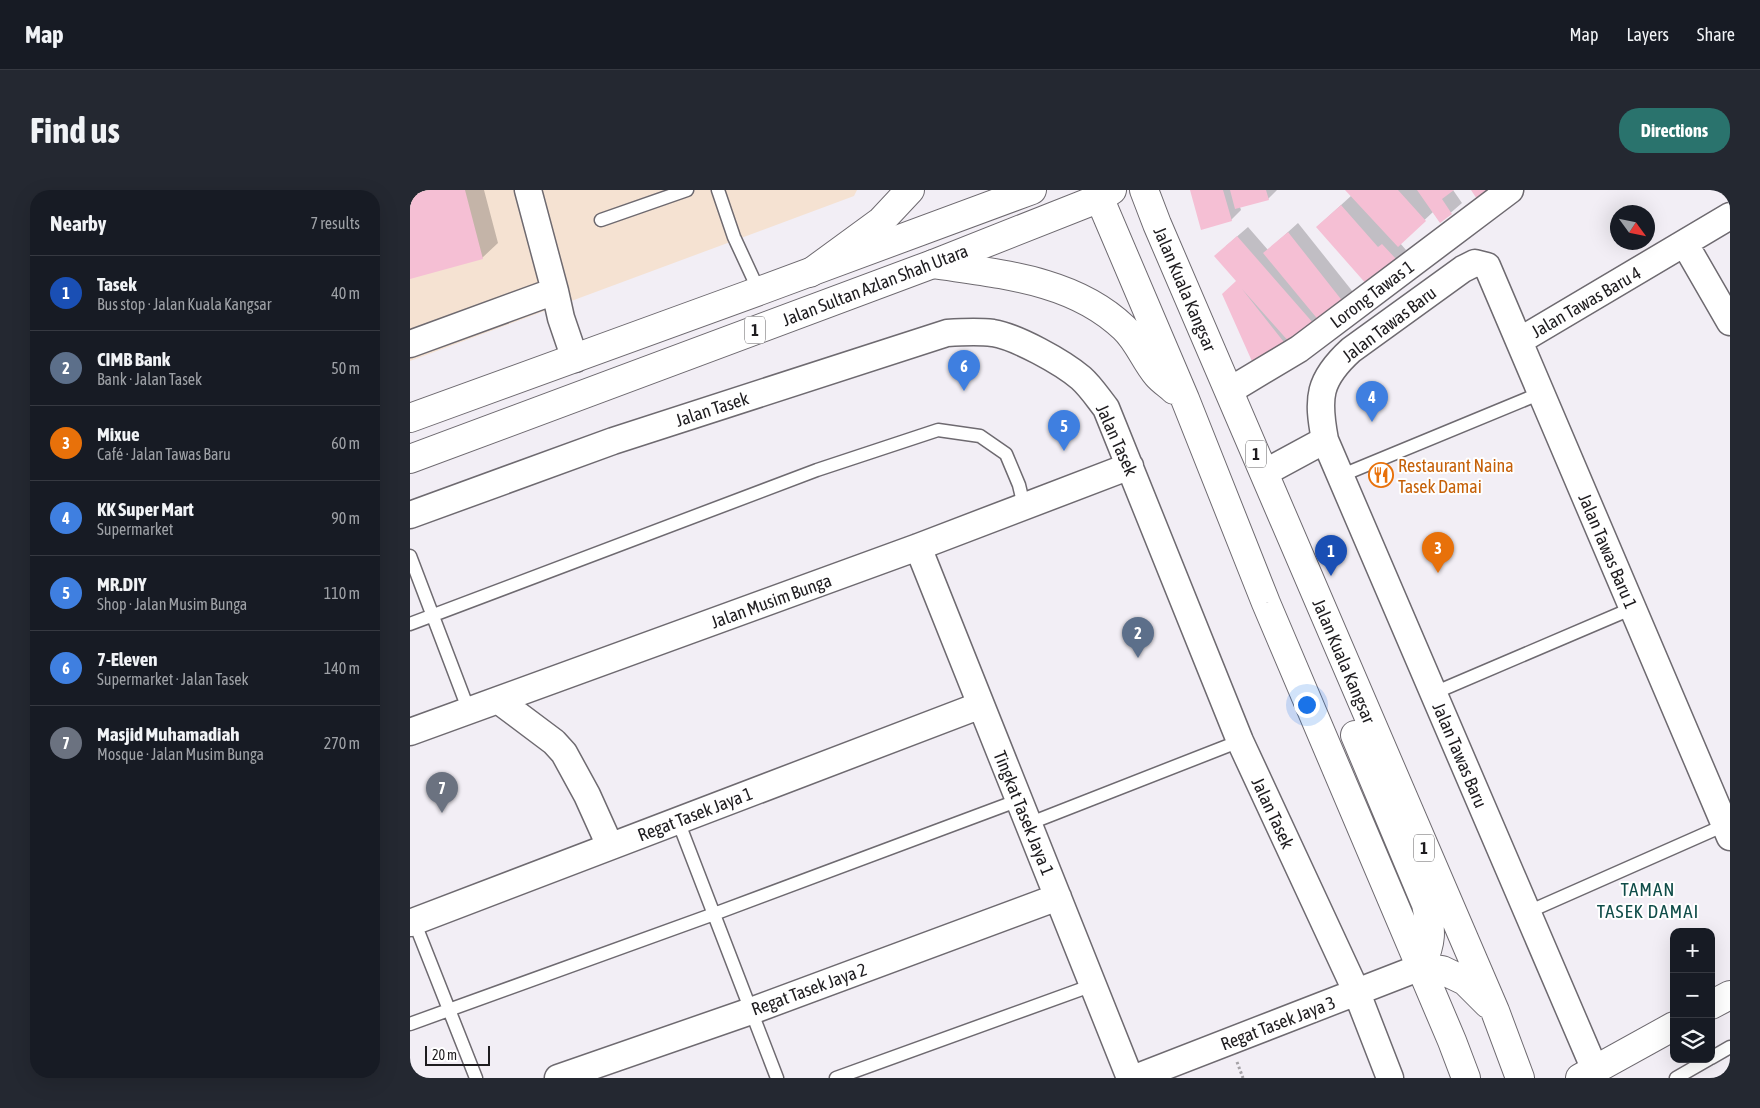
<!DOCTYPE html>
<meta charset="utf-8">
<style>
:root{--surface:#171b24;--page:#242831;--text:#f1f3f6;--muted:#9ea1a6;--line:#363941;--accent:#2a736d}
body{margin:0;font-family:"Asap Condensed",sans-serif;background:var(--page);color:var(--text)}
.controls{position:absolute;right:15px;bottom:15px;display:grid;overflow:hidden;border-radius:10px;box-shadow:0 5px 20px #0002}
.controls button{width:45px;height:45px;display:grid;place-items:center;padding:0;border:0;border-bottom:1px solid var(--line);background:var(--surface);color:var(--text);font:25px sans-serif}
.compass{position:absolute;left:1200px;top:15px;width:45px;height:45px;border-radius:50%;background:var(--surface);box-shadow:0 5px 20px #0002;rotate:123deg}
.scale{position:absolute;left:15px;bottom:12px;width:65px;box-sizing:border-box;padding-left:5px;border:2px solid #1e1c1f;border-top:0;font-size:14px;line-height:18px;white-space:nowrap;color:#1e1c1f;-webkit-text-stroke:4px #fff;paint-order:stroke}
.you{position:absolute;left:896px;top:514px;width:18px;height:18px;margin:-12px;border:4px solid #fff;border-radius:50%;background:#1a73e8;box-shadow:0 0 0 8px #1a73e833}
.badge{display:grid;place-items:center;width:32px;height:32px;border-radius:50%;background:var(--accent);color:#fff;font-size:16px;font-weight:700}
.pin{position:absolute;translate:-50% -41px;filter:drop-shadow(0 1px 2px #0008)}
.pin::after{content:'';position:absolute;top:26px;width:18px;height:15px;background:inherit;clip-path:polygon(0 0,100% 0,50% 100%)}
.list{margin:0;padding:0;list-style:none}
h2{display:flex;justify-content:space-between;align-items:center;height:65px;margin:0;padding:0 20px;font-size:21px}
h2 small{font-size:16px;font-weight:400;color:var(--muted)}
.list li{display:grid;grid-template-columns:32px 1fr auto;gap:15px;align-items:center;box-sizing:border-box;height:75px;padding:0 20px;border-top:1px solid var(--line)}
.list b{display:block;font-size:19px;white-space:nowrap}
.list p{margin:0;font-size:16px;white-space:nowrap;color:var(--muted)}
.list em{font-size:16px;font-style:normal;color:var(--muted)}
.icon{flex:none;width:28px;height:28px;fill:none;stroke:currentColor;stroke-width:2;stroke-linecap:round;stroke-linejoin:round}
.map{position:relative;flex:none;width:1320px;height:888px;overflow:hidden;border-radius:20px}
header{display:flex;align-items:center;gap:30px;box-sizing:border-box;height:70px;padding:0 25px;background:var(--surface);border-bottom:1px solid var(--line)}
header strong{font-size:24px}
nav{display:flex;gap:28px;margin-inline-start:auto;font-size:18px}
.intro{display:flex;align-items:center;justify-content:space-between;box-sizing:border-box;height:120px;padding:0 30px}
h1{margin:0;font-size:35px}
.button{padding:12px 22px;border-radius:20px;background:var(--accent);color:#fff;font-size:18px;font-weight:700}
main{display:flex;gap:30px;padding:0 30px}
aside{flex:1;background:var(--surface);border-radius:20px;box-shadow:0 5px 20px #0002}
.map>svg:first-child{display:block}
.industrial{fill:#f5e2d2}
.shadow{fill:#0003}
.building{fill:#f5bfd4}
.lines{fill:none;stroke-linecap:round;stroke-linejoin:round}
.lane-casing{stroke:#6e6a70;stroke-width:15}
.street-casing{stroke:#6e6a70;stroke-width:29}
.secondary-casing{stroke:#6e6a70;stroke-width:30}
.primary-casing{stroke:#6e6a70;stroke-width:30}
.highway-casing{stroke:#6e6a70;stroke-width:30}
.path{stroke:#a4a1a6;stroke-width:3;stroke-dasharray:2.5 2.5;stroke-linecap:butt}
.lane{stroke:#fff;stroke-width:12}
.street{stroke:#fff;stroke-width:26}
.secondary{stroke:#fff;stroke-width:28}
.primary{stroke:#fff;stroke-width:28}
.highway{stroke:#fff;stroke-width:28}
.labels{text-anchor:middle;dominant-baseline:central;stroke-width:4;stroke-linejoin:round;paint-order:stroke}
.shield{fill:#fff;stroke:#626062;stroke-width:1}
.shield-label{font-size:16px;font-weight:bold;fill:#1e1c1f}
.street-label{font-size:18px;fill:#1e1c1f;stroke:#fff}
.food-label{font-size:18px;fill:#c56008;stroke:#fff;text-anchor:start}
.neighbourhood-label{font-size:19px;letter-spacing:1px;fill:#104d49;stroke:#fff}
</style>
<header>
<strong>Map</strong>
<nav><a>Map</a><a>Layers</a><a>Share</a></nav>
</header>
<div class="intro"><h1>Find us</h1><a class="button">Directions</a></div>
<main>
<aside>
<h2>Nearby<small>7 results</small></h2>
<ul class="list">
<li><span class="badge" style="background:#1a4fb4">1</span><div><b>Tasek</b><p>Bus stop · Jalan Kuala Kangsar</p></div><em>40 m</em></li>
<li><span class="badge" style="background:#5c6f8a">2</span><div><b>CIMB Bank</b><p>Bank · Jalan Tasek</p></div><em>50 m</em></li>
<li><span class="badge" style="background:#e8710a">3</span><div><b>Mixue</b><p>Café · Jalan Tawas Baru</p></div><em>60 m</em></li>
<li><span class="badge" style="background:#3f7fe0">4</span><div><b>KK Super Mart</b><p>Supermarket</p></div><em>90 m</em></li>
<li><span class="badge" style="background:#3f7fe0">5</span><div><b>MR.DIY</b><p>Shop · Jalan Musim Bunga</p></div><em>110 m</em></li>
<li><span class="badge" style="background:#3f7fe0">6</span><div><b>7-Eleven</b><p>Supermarket · Jalan Tasek</p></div><em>140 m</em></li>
<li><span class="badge" style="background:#6b7280">7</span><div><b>Masjid Muhamadiah</b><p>Mosque · Jalan Musim Bunga</p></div><em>270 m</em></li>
</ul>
</aside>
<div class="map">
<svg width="1320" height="888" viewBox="0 0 1320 888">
<rect width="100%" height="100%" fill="#f2eef5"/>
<!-- industrial -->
<path class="industrial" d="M0,0H447L444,6L0,171Z"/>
<!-- shadow -->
<path class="shadow" d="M0,0H74L88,53L72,68L0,87Z
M781,0H867L858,9L830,17L831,20L821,30Z
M938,0H1043L1052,13L1030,32L1023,22L990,53L996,60L986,69L907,37L942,5Z
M888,33L943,102L846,177L827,91L816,56L838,37L858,60Z"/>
<!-- building -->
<path class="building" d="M0,0H55L73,69L0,89Z
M780,0H813L822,31L791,40Z
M820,0H856L859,10L825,19Z
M935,0H988L1016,31L988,57Z
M1007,0H1044L1032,9L1042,24L1030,33Z
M1061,0H1081L1067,9Z
M931,15L968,57L972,54L987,70L958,96L906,37Z
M878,42L934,113L910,132L853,63Z
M827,46L904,134L881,154L832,99L877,156L845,178L812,104L826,91L804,66Z"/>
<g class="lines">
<defs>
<path id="lane" d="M308,0L324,47L349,101
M191,30L277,0
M930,286L1131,203
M0,366L59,521
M0,434L407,280L528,240L570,246L596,264L609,295L614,316
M1024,503L1223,418
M268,631L367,888
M618,634L830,551
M1118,722L1315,635
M4,731L66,888
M0,834L304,724L609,610
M1301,868L1320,857
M426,888L683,795
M1266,888L1299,869"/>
<path id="street" d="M118,0L145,101L151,128L165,169
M1275,54L1320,132
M1109,151L1320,26
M0,154L145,101
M819,201L889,159L1100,0
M854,283L915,250
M0,325L203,251L537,143C552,142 567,141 583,143C607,147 652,172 671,188C681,197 688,208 696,218L830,551L947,803L980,888
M508,357L720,888
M88,510L144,552L154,563L177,605L200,656
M0,542L508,357L720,276
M0,733L571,515
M1185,880L915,250C907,208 908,190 941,160L1053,79L1065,73L1077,76L1320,647
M148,888L341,821L648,707
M725,888L1011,777"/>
<path id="secondary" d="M1301,815L1320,805
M1170,888L1264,836"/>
<path id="primary" d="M0,228L349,101L622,0
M0,269L523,74L690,8L702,0"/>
<path id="highway" d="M686,0L775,209L856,413L1042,851L1056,888
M734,0L747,34L1085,821L1110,888
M523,74C589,84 663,89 714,138C728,151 735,171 747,185C752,191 759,195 764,200
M400,83L471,31L500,0
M945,545L1016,714C1022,742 1022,751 1011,777
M1011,777L1032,780L1055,791L1078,814"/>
</defs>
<!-- lane casing -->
<use href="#lane" class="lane-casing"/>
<!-- street casing -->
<use href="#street" class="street-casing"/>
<!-- secondary casing -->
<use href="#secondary" class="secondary-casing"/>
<!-- primary casing -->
<use href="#primary" class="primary-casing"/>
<!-- highway casing -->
<use href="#highway" class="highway-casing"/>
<!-- path -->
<path class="path" d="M827,872L833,888"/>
<!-- lane -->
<use href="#lane" class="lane"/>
<!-- street -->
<use href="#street" class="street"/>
<!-- secondary -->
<use href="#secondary" class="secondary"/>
<!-- primary -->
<use href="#primary" class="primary"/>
<!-- highway -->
<use href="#highway" class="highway"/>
</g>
<!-- icons -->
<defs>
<symbol id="restaurant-ring" viewBox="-11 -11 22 22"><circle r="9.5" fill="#fff" stroke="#e8710a" stroke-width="1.5"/><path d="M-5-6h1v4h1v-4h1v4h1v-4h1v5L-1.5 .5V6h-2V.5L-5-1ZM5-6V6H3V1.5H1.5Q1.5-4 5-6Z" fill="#e8710a"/></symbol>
</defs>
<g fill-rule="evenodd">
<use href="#restaurant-ring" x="957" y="271" width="28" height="28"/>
</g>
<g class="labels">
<!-- shield labels -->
<g class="shield">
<rect x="335" y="126.5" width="20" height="27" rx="4"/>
<rect x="836" y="250.5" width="20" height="27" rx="4"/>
<rect x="1004" y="644.5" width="20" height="27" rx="4"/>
</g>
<g class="shield-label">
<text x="345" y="140">1</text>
<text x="846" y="264">1</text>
<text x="1014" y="658">1</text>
</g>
<!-- street labels -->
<g class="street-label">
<text transform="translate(465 95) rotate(-21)">Jalan Sultan Azlan Shah Utara</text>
<text transform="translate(775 99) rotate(67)">Jalan Kuala Kangsar</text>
<text transform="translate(962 104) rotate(-37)">Lorong Tawas 1</text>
<text transform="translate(1176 112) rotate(-30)">Jalan Tawas Baru 4</text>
<text transform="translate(979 134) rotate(-37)">Jalan Tawas Baru</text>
<text transform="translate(302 219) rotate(-18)">Jalan Tasek</text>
<text transform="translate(707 250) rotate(66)">Jalan Tasek</text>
<text transform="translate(1198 361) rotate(67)">Jalan Tawas Baru 1</text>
<text transform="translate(361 411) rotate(-20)">Jalan Musim Bunga</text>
<text transform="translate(934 471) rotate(67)">Jalan Kuala Kangsar</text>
<text transform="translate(1050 565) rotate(67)">Jalan Tawas Baru</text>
<text transform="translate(614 623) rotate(68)">Tingkat Tasek Jaya 1</text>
<text transform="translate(863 623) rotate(65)">Jalan Tasek</text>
<text transform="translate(285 624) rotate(-21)">Regat Tasek Jaya 1</text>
<text transform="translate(399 799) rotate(-20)">Regat Tasek Jaya 2</text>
<text transform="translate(868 833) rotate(-21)">Regat Tasek Jaya 3</text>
</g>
<!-- food labels -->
<g class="food-label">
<text x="988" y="275">Restaurant Naina<tspan x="988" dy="21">Tasek Damai</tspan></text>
</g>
<!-- neighbourhood labels -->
<g class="neighbourhood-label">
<text x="1238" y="699">TAMAN<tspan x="1238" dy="22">TASEK DAMAI</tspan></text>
</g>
</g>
</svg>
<div class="controls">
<button>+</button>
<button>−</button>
<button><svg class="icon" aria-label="layers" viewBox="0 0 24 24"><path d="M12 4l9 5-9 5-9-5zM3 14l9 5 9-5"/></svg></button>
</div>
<svg class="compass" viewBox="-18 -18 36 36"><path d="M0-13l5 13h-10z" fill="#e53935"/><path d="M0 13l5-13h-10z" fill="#9ea1a6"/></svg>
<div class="scale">20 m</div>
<div class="you"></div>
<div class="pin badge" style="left:921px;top:386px;background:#1a4fb4">1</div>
<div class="pin badge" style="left:728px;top:468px;background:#5c6f8a">2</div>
<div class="pin badge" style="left:1028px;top:383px;background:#e8710a">3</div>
<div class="pin badge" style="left:962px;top:232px;background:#3f7fe0">4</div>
<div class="pin badge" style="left:654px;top:261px;background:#3f7fe0">5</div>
<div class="pin badge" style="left:554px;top:201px;background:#3f7fe0">6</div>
<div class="pin badge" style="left:32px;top:623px;background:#6b7280">7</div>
</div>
</main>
